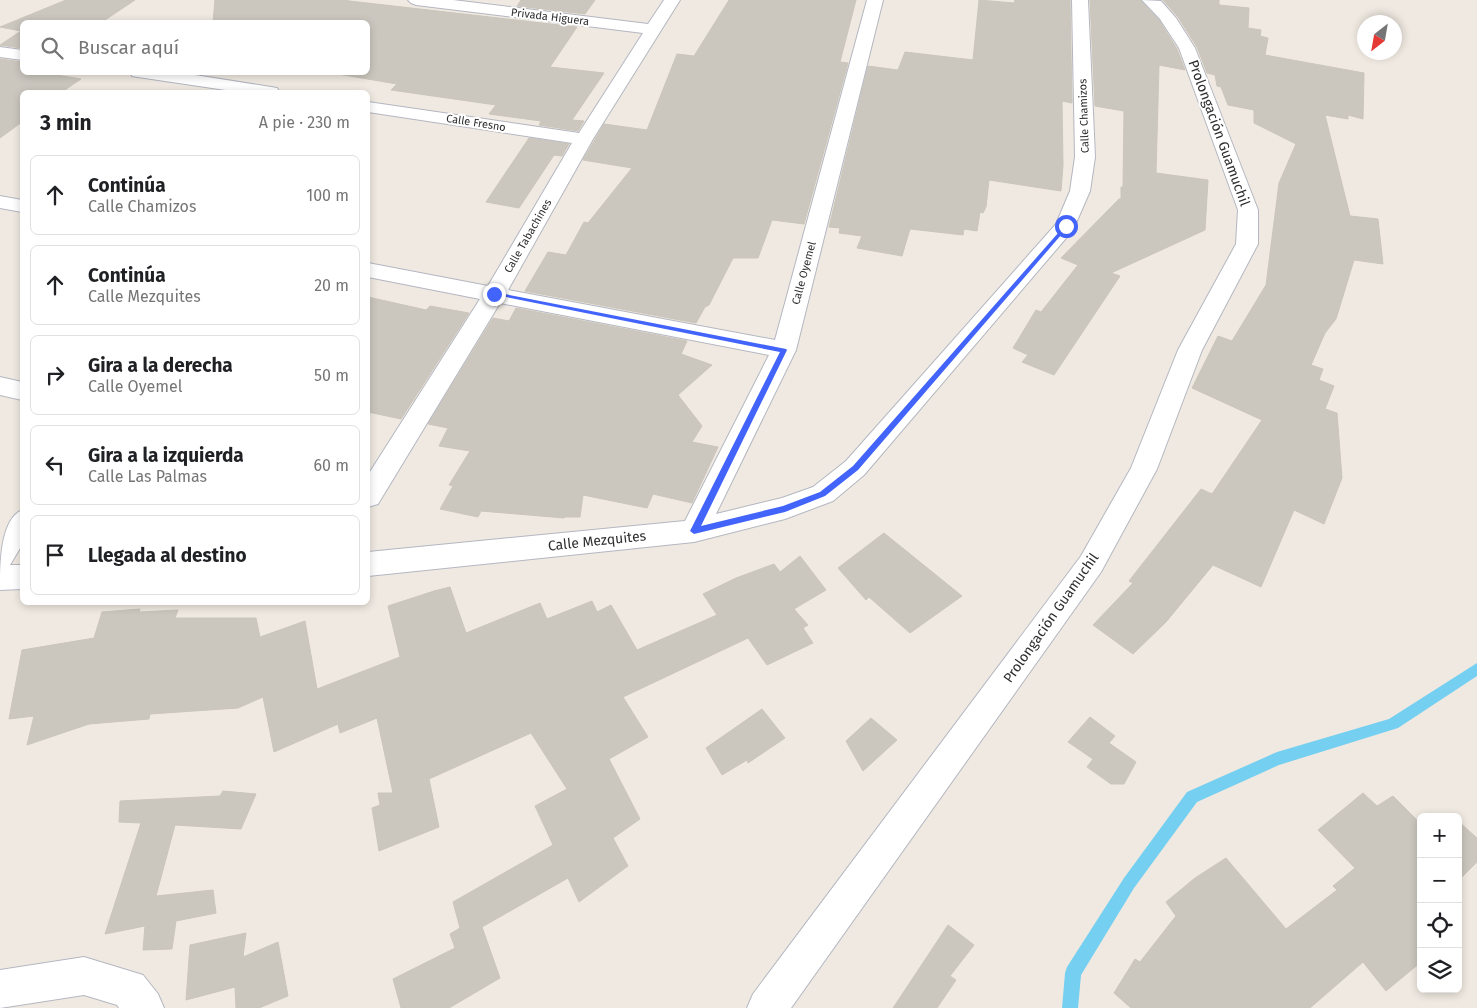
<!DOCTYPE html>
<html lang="es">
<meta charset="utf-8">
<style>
:root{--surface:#fff;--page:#f6f6f6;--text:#202124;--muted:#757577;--line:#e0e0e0}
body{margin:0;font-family:"Fira Sans",sans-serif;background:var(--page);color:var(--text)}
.controls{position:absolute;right:15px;bottom:15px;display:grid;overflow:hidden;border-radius:8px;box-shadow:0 2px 8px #0003}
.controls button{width:45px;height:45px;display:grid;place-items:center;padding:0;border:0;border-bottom:1px solid var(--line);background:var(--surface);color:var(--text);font:25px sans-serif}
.compass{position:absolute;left:1357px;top:15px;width:45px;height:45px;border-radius:50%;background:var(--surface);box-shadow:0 2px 8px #0003;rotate:211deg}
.stop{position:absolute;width:15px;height:15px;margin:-11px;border:4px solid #4264fb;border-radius:50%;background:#fff}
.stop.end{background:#4264fb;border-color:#fff;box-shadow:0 1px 5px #0008}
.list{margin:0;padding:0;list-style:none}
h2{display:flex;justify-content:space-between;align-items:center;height:65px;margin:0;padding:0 20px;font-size:21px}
h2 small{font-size:16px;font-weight:400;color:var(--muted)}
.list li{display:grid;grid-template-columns:32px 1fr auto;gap:15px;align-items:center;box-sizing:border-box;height:80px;margin:0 10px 10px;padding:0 10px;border:1px solid var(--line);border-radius:8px}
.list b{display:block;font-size:19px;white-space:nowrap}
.list p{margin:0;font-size:16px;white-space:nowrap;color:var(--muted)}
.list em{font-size:16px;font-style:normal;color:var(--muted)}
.icon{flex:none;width:28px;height:28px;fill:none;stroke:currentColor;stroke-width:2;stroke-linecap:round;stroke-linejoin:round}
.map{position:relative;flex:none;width:1477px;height:1008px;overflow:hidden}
.search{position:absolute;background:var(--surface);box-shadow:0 2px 8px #0003;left:20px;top:20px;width:350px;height:55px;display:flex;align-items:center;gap:12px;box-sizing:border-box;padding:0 18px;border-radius:8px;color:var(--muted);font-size:19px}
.panel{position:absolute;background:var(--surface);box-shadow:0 2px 8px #0003;left:20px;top:90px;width:350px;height:515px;border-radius:8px}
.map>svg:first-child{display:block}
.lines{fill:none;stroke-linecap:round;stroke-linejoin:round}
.stream{fill:#75cff0;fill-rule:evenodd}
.building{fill:#cbc7bf;stroke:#cbc5ba}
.street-casing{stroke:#b4b7c1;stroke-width:2}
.secondary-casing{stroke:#b4b7c1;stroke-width:2}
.street{fill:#fff;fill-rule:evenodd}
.secondary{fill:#fff;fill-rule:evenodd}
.route{fill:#4264fb}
.labels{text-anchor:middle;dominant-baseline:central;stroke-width:4;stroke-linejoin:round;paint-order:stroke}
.far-street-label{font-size:11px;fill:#2e2e2e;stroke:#fff}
.street-label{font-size:14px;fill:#2e2e2e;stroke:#fff}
</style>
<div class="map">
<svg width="1477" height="1008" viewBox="0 0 1477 1008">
<rect width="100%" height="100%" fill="#efe9e1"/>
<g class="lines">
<!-- stream -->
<path class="stream" d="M1477,663V676L1398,728L1279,765L1197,802L1134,888L1081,975L1078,1008H1062L1065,973L1067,967L1124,878L1187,792L1277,752L1389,719Z"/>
</g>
<!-- building -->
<path class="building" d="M66,0H135L102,22H22V48L0,45L21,31L0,27Z
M215,0H341L577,27L550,67L604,73L572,120L584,121L578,131L539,125L541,121L489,114L496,105L391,90L397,84L326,72H368V22H213Z
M521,0H595L585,14L517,6Z
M729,0H856L840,62L848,63L804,224L772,220L758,258H733L709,305L705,307L696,323L525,291L548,252L566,255L584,222L588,223L632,168L583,160L604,124L647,130L677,54L694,56Z
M979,0L1014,3L1015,0H1070L1072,103L1062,101L1063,165L1061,191L989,180L986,207L983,213L980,212L977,231L964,229L963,235L910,229L902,256L857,248L862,236L839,233L840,228L829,227L868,66L898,70L905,52L973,60Z
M1090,0H1140L1159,20L1177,49L1185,70L1159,65L1156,173L1208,180L1205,230L1111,273L1120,276L1054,375L1022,362L1028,355L1013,348L1036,310L1041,312L1078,265L1061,258L1119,199H1121V187H1123L1124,111L1095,106Z
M1163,0H1219V5L1249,8L1248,28L1261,30L1260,36L1268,38L1265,55L1364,73L1363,119L1348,115V119L1325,115L1350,216L1378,219L1383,264L1354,260L1336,319L1325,333L1311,365L1323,369L1319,380L1334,386L1325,409L1337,413L1342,478L1324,524L1294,510L1261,587L1213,565L1166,622L1133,654L1093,625L1133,583L1129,581L1201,489L1212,494L1262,420L1192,388L1218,336L1232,341L1266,285L1279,183L1296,144L1254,123V110L1228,105L1221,87L1217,86L1215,75L1207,73L1197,47L1178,17Z
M0,59L22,62V72H38L81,79L62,92H22V122L0,138Z
M529,138L569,144L562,156L554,155L519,208L486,202Z
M368,297L426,310L430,306L469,313L401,419L368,412Z
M516,308L687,341L681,354L712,365L678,395L702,426L692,442L718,447L692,503L653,494L647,508L583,495L580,517H565L564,518L481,511L478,517L440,509L453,486L449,485L470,451L439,446L448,428L428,424L493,318L509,321Z
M884,533L962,596L910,633L869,597L866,600L838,568Z
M800,556L826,590L794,609L808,625L803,628L813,643L767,665L748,638L623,697L648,737L609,759L640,819L613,838L628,866L579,902L568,878L482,927L500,978L449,1008H401L393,979L455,948L450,934L460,928L453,902L553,845L535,806L567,789L531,733L429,779L439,827L379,851L372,808L380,805L378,793H393L377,718L340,733L338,724L274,752L263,697L238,708L150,714L149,719L89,724L27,745L34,716L9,719L22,650L94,638L102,612L140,609L139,612L178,610L175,618H256L260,637L305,621L317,689L400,657L388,606L434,591L450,587L466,633L540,603L547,619L592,601L597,612L611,605L637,650L717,615L703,594L736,578L774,564L780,572Z
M762,709L785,738L748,763L747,760L722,775L706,748Z
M1090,717L1115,736L1109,743L1136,762L1124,784H1111L1087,767L1093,759L1068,742Z
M871,718L897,740L863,771L846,741Z
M223,791L256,794L241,829L175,825L156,896L213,890L216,913L176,921L172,949L143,950L145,926L105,934L141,823L119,822L120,801L220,796Z
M1363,793L1377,806L1393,796L1421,824V962L1386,991L1363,962L1310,1008H1131L1114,993L1135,959L1140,962L1176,916L1166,902L1195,878L1226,858L1286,929L1337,890L1333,886L1355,868L1318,830Z
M1458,821L1477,838V862L1458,881Z
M948,925L974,945L950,976L956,980L937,1008H893Z
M246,933L243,957L278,942L288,996L259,1008H236L235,987L186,1000L190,945Z"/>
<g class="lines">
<defs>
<path id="street" d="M408,0H453L648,24L664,0H680L593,139L508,290L775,340L867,0H883L796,350L716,514L782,498L813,487L846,461L1056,224L1070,191L1075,157L1072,0H1088L1095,157L1090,191L1073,230L864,475L833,501L785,519L694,542L368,576V552L685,521L769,355L500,303L378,504L368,507V475L480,299L368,277V263L488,286L572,143L368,112V102L579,133L643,33L416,5L411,3Z
M0,47L22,50V60L0,57Z
M130,72H176L271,87L277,88L280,92H239L138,77L132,76Z
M0,196L22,200V212L0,208Z
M0,377L22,382V400L0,395Z
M22,510V545L10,565H22V589L0,590C0,564 0,520 22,510Z
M84,957L143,975L158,994L164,1008H119L117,1005L84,995L0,1008V970Z"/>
<path id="secondary" d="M1142,0L1161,1L1176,18L1195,48L1258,210V244L1202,350L1157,469L1101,572L791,1008H747L753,994L1081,556L1131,468L1178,350L1236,244L1238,210L1179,48L1160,19Z"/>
</defs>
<!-- street casing -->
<use href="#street" class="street-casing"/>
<!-- secondary casing -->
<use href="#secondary" class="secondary-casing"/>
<!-- street -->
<use href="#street" class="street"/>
<!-- secondary -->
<use href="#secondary" class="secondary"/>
</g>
<!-- route -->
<path class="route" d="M1066,224L1068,227L858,470L825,496L785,512L694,534L690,531L780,352L491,294L494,292L786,349L787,350L701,526L783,506L820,492L853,466Z"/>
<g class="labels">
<!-- far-street labels -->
<g class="far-street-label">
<text transform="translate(550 17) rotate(7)">Privada Higuera</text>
<text transform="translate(1084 116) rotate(-92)">Calle Chamizos</text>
<text transform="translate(476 123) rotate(9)">Calle Fresno</text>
<text transform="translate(528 236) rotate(-60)">Calle Tabachines</text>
<text transform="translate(804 273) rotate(-75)">Calle Oyemel</text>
</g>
<!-- street labels -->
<g class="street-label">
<text transform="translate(1219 133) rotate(70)">Prolongación Guamuchil</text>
<text transform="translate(597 541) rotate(-6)">Calle Mezquites</text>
<text transform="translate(1051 618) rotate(-55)">Prolongación Guamuchil</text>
</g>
</g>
</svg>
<div class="controls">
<button>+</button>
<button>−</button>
<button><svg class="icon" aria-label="locate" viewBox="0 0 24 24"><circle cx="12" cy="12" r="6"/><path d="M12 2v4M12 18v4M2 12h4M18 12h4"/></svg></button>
<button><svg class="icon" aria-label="layers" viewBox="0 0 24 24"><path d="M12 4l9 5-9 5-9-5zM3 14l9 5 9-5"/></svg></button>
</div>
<svg class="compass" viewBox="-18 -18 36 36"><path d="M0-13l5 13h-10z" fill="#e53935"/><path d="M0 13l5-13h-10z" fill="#757577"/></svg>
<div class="stop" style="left:1066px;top:226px"></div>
<div class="stop end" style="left:494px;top:294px"></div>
<div class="search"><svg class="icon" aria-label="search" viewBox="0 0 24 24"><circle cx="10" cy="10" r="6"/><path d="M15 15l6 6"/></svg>Buscar aquí</div>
<section class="panel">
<h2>3 min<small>A pie · 230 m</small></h2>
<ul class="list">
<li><svg class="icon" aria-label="ahead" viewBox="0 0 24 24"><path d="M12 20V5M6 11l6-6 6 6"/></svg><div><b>Continúa</b><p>Calle Chamizos</p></div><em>100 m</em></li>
<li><svg class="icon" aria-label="ahead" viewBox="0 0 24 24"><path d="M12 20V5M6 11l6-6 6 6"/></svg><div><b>Continúa</b><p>Calle Mezquites</p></div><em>20 m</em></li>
<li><svg class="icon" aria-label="right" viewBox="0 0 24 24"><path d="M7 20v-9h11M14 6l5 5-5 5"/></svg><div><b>Gira a la derecha</b><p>Calle Oyemel</p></div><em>50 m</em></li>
<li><svg class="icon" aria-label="left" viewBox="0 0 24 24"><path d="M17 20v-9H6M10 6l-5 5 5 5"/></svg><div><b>Gira a la izquierda</b><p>Calle Las Palmas</p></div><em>60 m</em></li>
<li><svg class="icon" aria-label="arrive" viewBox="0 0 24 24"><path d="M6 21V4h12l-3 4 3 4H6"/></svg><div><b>Llegada al destino</b></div></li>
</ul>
</section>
</div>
